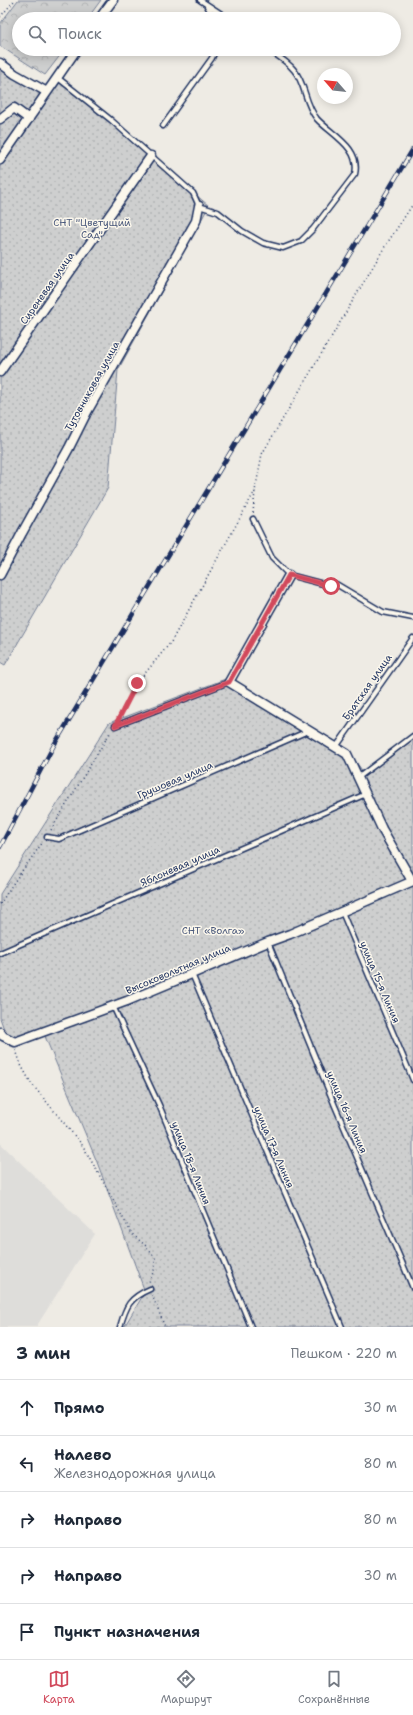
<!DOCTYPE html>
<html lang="ru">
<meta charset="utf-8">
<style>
:root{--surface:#fff;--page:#f2f2f3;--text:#1f2937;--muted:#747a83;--line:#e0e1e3;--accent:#d1495b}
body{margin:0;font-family:"Shantell Sans",sans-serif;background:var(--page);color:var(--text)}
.compass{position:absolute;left:317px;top:68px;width:36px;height:36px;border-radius:50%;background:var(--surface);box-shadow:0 2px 10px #0003;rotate:298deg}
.stop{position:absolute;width:12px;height:12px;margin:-9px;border:3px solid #d1495b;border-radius:50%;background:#fff}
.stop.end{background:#d1495b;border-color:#fff;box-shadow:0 1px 4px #0008}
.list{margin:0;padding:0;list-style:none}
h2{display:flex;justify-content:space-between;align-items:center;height:52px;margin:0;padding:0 16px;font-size:17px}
h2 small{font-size:13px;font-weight:400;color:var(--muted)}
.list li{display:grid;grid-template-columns:26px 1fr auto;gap:12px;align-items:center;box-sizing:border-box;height:56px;padding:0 16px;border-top:1px solid var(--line)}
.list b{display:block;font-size:15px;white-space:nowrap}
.list p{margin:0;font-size:13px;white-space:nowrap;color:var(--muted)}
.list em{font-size:13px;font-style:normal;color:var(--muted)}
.icon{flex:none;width:22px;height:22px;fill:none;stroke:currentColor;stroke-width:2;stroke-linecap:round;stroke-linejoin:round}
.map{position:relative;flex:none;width:413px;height:1327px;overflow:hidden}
.search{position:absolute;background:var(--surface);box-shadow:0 2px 10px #0003;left:12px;right:12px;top:12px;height:44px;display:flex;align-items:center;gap:10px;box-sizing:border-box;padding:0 14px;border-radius:22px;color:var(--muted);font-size:15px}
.sheet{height:332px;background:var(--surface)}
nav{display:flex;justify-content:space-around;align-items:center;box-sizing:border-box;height:56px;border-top:1px solid var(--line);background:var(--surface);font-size:11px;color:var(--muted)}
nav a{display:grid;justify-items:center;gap:2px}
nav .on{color:var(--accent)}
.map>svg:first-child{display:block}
.built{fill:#deddda}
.forest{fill:url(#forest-crowns);stroke:#747f96}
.garden{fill:url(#garden-dots);stroke:#747f96}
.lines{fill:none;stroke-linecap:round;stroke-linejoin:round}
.lane-casing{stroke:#1b2f5e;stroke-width:7}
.street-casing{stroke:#1b2f5e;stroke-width:11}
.path{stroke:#1b2f5e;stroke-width:1.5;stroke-dasharray:1 3;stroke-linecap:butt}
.lane{stroke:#fbf7ec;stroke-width:4}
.street{stroke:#fbf7ec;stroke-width:8}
.rail-casing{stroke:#1b2f5e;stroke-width:4.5}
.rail{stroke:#fbf7ec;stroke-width:3;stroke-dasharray:9;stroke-linecap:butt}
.route{stroke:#d1495b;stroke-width:5}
.labels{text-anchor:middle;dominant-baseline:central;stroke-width:3;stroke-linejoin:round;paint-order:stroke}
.park-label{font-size:10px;fill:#48577a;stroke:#fbf7ec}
.street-label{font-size:10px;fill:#1b2f5e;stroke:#fbf7ec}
</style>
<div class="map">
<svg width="413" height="1327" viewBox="0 0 413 1327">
<defs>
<pattern id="forest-crowns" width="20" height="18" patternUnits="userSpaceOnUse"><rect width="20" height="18" fill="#cecfcf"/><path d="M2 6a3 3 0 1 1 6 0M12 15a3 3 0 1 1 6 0" fill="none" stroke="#b0b2b4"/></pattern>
<pattern id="garden-dots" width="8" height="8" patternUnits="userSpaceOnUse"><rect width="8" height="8" fill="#cecfcf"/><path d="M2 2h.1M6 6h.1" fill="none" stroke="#b0b2b4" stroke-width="1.8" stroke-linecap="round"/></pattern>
</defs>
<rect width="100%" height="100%" fill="#eeebe4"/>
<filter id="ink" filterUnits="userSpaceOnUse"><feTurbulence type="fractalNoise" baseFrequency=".025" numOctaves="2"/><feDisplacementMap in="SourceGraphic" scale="8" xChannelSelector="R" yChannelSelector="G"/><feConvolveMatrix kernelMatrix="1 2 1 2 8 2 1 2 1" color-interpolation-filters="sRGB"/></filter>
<g filter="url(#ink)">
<!-- built -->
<path class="built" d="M0,1143L95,1234L36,1327H0Z"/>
<!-- forest -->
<path class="forest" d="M18,0H101L87,19H19V49H65L45,75L0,46V24Z"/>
<!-- garden -->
<path class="garden" d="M0,66L42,95L57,77L209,206L118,370L108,488L5,665L0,662Z
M228,678L345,747L364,773L413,738V1327H124L145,1292L97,1162L44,1034L10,1046L0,1018V894L109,723Z"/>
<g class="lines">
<defs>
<path id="lane" d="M200,0L229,19
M207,6L215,19
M58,78L111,120L193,193L199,206L218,212L242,231L263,243L283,248L301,241L313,229L355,174C361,148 332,135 317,119C304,103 306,84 294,70C287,61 276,55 267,49
M163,126L212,58L216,49
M253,519L272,558L289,575L331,586L336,584L383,612L413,618
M115,726L229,682
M336,747L413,638
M359,777L413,736
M47,837L59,839L308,731
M342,912L413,1080
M268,942L335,1106L413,1288
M0,953L366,794
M192,974L342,1327
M113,1006L159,1105L251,1327
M120,1327C126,1306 129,1298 150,1289"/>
<path id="street" d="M99,19L113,0
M0,63L15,74L47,92
M0,119L14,108L29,119
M0,160L77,49
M0,372L151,156
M0,575L22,533L69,448L87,412L196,221L199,206
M289,575L229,682L347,754L382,829L412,881
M0,1032L3,1036L15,1042L127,1001L268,942L290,934L413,881"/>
</defs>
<!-- lane casing -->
<use href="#lane" class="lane-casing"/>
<!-- street casing -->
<use href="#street" class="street-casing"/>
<!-- path -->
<path class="path" d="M0,17L15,0
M253,513L255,491L262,454L384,248L413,204
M119,717L137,683L171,642L255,491
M51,830L111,731
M0,904L14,882L43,842
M16,1050L21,1065L31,1083L83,1146L132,1234L146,1246L155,1258V1268L149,1282
M152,1295L165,1327"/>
<!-- lane -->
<use href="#lane" class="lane"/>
<!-- street -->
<use href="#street" class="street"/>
<defs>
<path id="rail" d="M0,847L54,745L413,149"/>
</defs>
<!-- rail casing -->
<use href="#rail" class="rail-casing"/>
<!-- rail -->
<use href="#rail" class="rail"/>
</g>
</g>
<g class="lines" filter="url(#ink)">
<!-- route -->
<path class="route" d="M137,683L115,726L229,682L289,575L331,586"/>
</g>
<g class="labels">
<!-- park labels -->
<g class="park-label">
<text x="92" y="222">СНТ "Цветущий<tspan x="92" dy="12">Сад"</tspan></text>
<text x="213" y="930">СНТ «Волга»</text>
</g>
<!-- street labels -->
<g class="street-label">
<text transform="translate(47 288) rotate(-55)">Сиреневая улица</text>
<text transform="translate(92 386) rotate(-61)">Тутовниковая улица</text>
<text transform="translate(367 687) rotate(-55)">Братская улица</text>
<text transform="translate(175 780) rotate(-23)">Грушовая улица</text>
<text transform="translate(180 866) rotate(-24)">Яблоневая улица</text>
<text transform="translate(178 969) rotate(-23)">Высоковольтная улица</text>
<text transform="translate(380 982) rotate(67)">улица 15-я Линия</text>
<text transform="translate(347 1112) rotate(67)">улица 16-я Линия</text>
<text transform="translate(274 1147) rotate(67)">улица 17-я Линия</text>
<text transform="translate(191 1163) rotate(68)">улица 18-я Линия</text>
</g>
</g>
</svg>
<svg class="compass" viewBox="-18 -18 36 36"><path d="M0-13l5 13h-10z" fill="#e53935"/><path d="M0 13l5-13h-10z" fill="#747a83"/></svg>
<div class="stop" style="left:331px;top:586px"></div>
<div class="stop end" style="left:137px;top:683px"></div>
<div class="search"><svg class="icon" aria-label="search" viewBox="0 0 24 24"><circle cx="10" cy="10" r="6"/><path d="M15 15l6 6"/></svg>Поиск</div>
</div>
<section class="sheet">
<h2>3 мин<small>Пешком · 220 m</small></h2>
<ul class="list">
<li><svg class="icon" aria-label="ahead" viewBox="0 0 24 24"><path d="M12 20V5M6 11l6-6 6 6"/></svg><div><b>Прямо</b></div><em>30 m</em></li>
<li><svg class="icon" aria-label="left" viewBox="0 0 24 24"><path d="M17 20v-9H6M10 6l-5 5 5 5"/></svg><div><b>Налево</b><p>Железнодорожная улица</p></div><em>80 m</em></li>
<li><svg class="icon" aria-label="right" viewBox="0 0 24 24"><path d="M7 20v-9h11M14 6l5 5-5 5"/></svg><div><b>Направо</b></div><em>80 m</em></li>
<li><svg class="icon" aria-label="right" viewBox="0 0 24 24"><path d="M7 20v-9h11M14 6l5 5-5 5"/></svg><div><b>Направо</b></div><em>30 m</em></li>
<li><svg class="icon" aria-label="arrive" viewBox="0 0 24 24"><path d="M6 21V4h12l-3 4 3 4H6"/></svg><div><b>Пункт назначения</b></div></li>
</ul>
</section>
<nav>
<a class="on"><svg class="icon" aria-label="map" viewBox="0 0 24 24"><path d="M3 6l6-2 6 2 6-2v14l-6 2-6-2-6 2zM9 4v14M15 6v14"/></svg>Карта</a>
<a><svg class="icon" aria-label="directions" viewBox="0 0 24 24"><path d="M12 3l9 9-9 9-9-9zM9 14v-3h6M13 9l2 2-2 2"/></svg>Маршрут</a>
<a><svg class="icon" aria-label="saved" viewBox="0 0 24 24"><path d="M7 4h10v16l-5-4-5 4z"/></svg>Сохранённые</a>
</nav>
